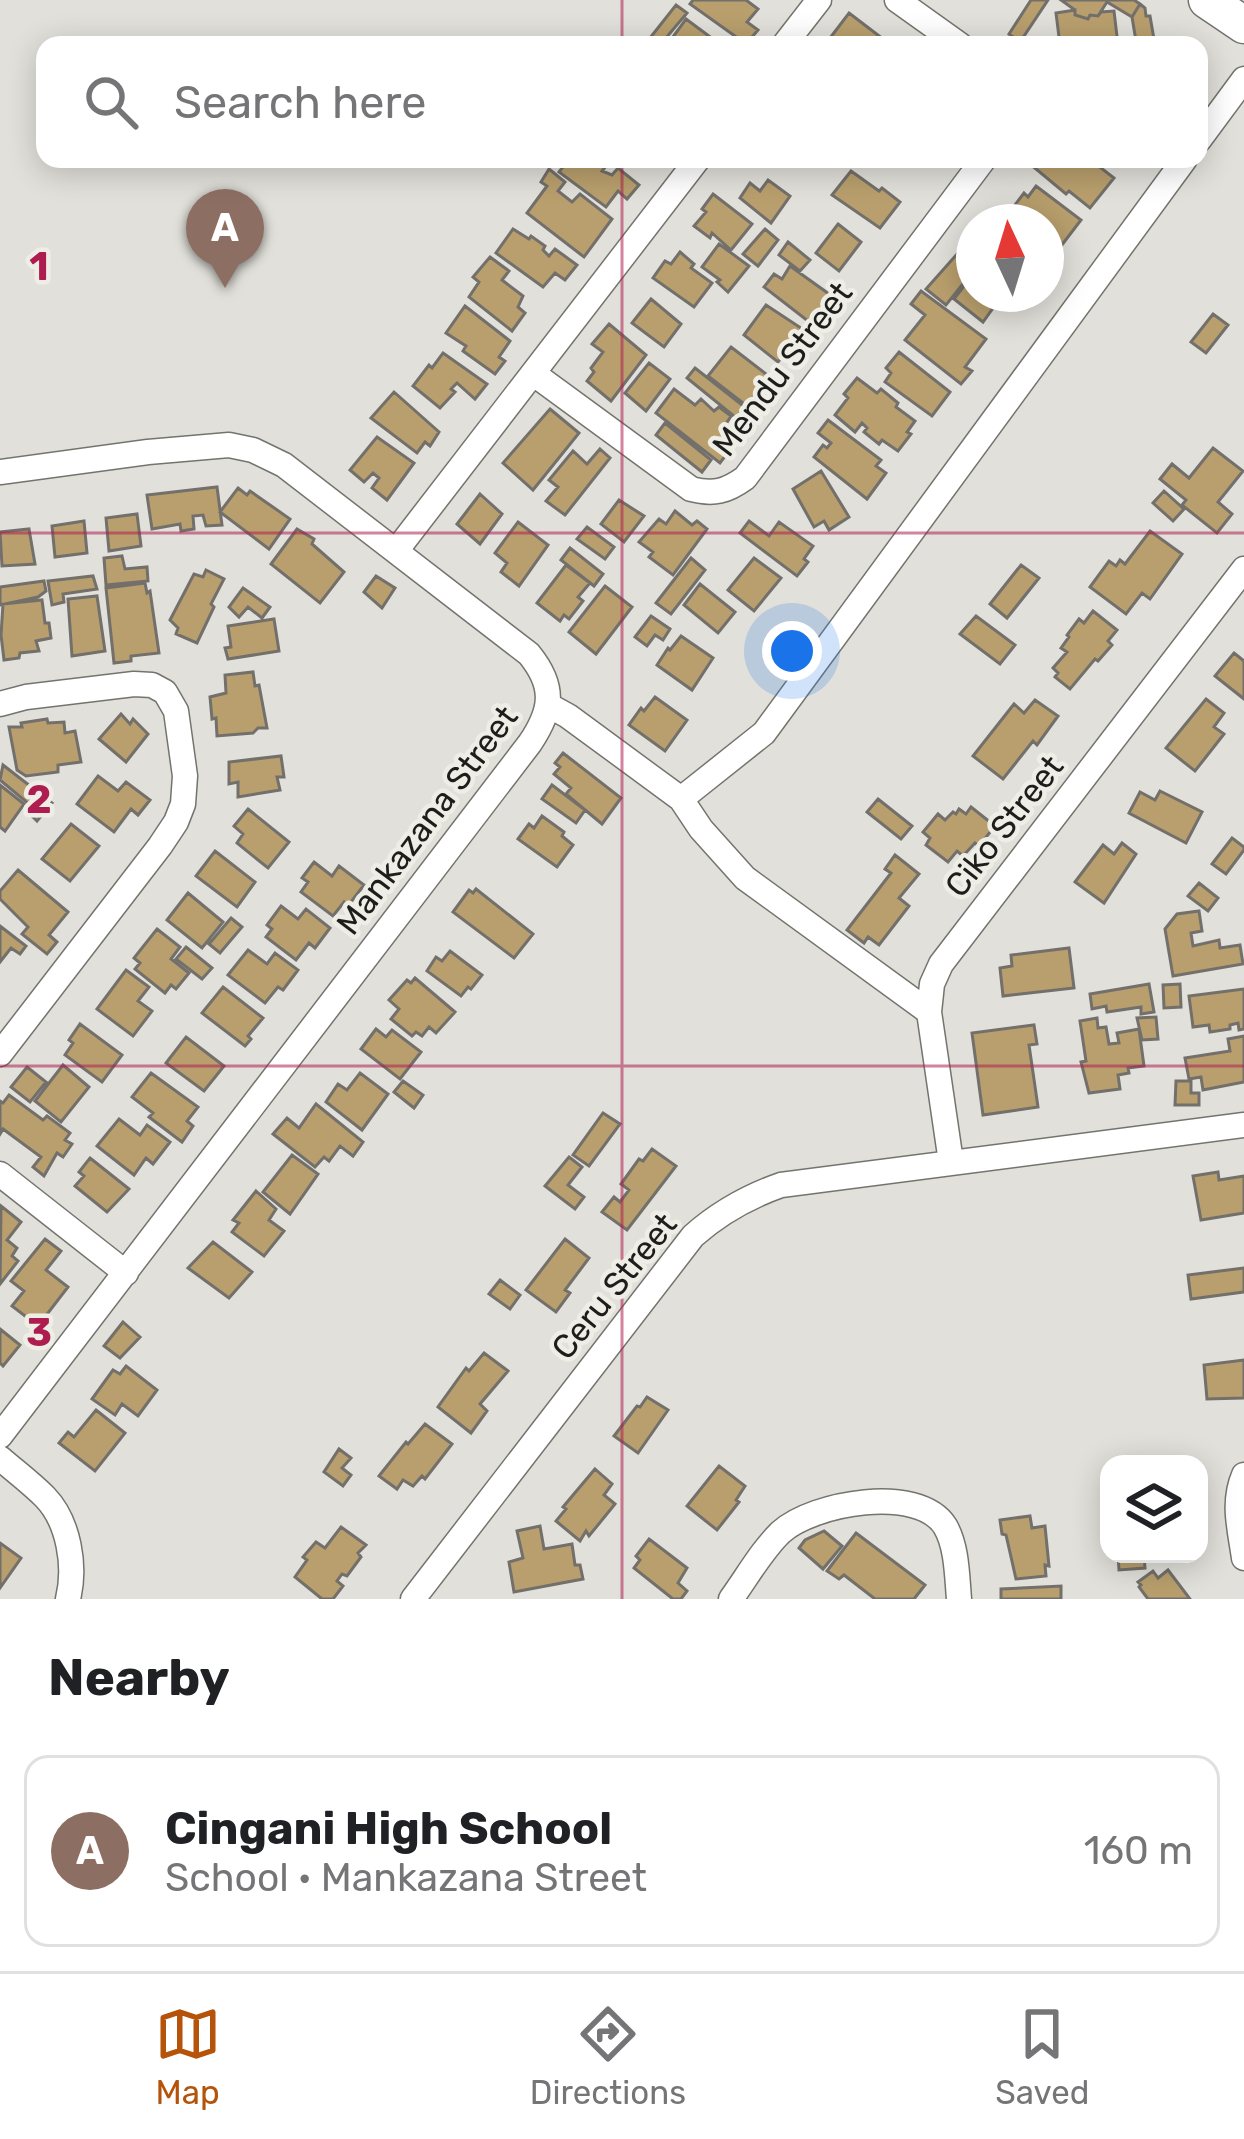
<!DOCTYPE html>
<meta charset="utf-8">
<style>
:root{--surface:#fff;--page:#f6f6f6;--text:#202124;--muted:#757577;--line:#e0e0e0;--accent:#b45309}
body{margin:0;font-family:Rubik,sans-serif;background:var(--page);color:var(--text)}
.controls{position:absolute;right:36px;bottom:36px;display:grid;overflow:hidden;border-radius:24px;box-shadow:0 6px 30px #0003}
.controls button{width:108px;height:108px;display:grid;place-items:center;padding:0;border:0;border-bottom:3px solid var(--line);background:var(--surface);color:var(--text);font:60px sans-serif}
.compass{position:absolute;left:956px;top:204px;width:108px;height:108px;border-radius:50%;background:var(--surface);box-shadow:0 6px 30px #0003;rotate:356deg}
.you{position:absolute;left:792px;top:651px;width:42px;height:42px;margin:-30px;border:9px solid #fff;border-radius:50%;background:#1a73e8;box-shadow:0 0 0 18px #1a73e833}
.badge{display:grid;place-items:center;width:78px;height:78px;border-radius:50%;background:var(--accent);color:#fff;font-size:39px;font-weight:700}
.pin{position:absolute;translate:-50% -99px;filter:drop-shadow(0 3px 6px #0008)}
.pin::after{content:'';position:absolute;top:63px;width:42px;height:36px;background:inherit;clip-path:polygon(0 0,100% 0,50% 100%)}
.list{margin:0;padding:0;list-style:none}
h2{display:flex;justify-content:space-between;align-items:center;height:156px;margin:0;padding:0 48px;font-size:51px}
h2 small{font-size:39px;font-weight:400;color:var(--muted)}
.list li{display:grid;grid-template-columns:78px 1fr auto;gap:36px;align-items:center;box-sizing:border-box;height:192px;margin:0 24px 24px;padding:0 24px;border:3px solid var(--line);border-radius:24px}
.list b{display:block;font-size:45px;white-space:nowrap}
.list p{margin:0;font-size:39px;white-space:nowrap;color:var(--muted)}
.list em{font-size:39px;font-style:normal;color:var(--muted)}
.icon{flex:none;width:66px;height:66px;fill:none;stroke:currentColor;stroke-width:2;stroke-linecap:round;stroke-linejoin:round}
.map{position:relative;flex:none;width:1244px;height:1599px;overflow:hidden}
.search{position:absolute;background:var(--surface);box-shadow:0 6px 30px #0003;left:36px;right:36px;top:36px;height:132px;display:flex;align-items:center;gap:30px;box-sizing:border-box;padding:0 42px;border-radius:24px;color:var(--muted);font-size:45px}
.sheet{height:372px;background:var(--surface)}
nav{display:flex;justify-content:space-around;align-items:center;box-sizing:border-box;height:168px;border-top:3px solid var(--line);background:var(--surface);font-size:33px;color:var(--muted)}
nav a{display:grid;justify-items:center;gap:6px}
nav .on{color:var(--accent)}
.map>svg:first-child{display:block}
.building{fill:#b99f6d;stroke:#73706b;stroke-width:3}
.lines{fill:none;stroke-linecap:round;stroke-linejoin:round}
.street-casing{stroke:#74746e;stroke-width:27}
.secondary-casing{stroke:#74746e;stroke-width:39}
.street{stroke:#fff;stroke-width:24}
.secondary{stroke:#fff;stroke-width:36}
.grid{fill:none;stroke:#ae1d4f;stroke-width:3;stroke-opacity:0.55}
.labels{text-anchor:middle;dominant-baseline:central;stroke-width:9;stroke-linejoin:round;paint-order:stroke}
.street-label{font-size:33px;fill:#1d1d1b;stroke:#eeeee7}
.grid-label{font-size:39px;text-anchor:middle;font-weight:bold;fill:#ae1d4f;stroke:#eeeee7;stroke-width:9;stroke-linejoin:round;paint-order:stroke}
</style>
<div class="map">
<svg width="1244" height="1599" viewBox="0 0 1244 1599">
<rect width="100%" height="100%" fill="#e1e0da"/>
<!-- building -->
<path class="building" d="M693,0H746L758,9L747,22L758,30L746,44L690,4Z
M1031,0H1048L1020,42L1009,34Z
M1061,0H1134L1140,4L1132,17L1107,2L1098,16L1090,15L1088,19L1075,15V10Z
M1140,4L1145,8L1146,16H1150L1155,45H1118L1136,41L1132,17Z
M676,5L687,13L660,45L650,38Z
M1075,10V15L1088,19L1090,15L1098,16L1101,12L1114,11L1118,45H1060L1056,13Z
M849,13L891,45H831L827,42Z
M686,19L721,45H667Z
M569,159H600L607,165L602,171L612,175L618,168L639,185L627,199L618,191L606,207L559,172Z
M1024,159H1051L1054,161L1056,159H1093L1092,161L1114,178L1090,208L1069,191L1066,194Z
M549,169L565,182L558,191L572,202L580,194L612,219L584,257L527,213L547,186L541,182Z
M851,171L879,191L882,188L900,202L880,228L832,195Z
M768,180L790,196L771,223L740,198L750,183L760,191Z
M1036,186L1081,220L1055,254L1046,247V222H1025L1011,210L1024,193L1028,197Z
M713,194L752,224L731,250L712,233L710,238L694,226L706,212L702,209Z
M838,224L861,242L839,271L816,253Z
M513,229L529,239L531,236L545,246L543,250L549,256L555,249L577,265L565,280L555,273L543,287L496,253Z
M765,229L778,240L758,266L743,254Z
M788,242L810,260L800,271L779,255Z
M719,244L749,266L728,292L717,282L720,280L702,267Z
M680,252L694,264L691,268L712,283L694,307L653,278L665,261L671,264Z
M958,253L974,266V270L946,305L926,289Z
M490,257L509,271L502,280L523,296L518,307L525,313L512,331L469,297L479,282L473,277Z
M790,266L836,299L817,328L764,287L774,274L782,279Z
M974,273V294H1003L983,322L954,299Z
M921,291L986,339L965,367L972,371L961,384L905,340L925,315L911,304Z
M651,299L681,324L664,347L632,323Z
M766,305L804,330L778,362L744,335Z
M465,306L510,341L499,357L505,361L495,374L463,351L466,346L446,333Z
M1213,314L1228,325L1206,353L1191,342Z
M609,324L646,355L611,401L587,381L594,372L591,368L603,352L592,344Z
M731,347L770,377L759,392L764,395L752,410L708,376Z
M899,352L950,392L932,416L885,382L891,373L886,368Z
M443,353L487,384L475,399L457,383L451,389L455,392L440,408L413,386L429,365L432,368Z
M649,363L670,379L646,411L625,393Z
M695,368L760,419L751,430L687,378Z
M857,378L877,393L881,389L898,403L896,407L915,421L907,432L911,434L898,451L882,440L879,444L864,432L867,428L862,423L855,432L835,415L848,398L844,394Z
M674,389L695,405L701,399L714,411L719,407L731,416L724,427L727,430L725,433L736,442L720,463L656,413Z
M394,392L439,432L430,446L425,442L417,453L371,418Z
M550,409L579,433L533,490L503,463Z
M828,420L881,460L876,466L886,473L867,499L814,457L823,445L827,448L831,443L818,433Z
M665,423L711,460L702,472L656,435Z
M377,437L414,463L387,500L372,488L379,478L373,473L364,482L350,470Z
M1213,448L1243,471L1218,502L1232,514L1217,533L1182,505L1186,500L1160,479L1172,464L1189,478Z
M600,449L610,458L565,515L546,501L558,487L549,480L573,451L587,464Z
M821,471L849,517L829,530L824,521L814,527L793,489Z
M217,487L222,525L206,526L203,515L193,516L194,529L181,531L180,524L152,529L147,495Z
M238,488L247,495L250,491L290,519L269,549L220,512Z
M1164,491L1184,509L1173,521L1153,503Z
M480,494L502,514L480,544L457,524Z
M619,500L644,516L624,542L601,524Z
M675,511L692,525L697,521L707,529L673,575L649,557L653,552L639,542L659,519L666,524Z
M137,514L141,546L109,551L106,518Z
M84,521L87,553L55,557L52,526Z
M749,521L769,536L779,522L813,546L804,559L808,562L797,576L740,533Z
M518,522L548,545L519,586L501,572L507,563L495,553Z
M587,527L614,547L605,559L577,539Z
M29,529L35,564L2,566L0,532Z
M297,529L314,539L312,544L344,572L320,603L271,564Z
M1150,531L1182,554L1150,599L1142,593L1126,614L1090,587L1109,561L1116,566L1120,560L1125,564Z
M570,548L603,574L594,586L561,560Z
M122,556L125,569L147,567L148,581L106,585L104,558Z
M691,558L705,570L671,614L656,603Z
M754,558L781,578L754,611L728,590Z
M566,565L590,583L578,597L583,601L569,619L564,615L560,621L537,603Z
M1021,565L1039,578L1007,618L990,604Z
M206,570L224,579L211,604L214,607L197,643L176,634L178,628L170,620L194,574L203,577Z
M93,576L97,589L63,594L64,602L52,605L48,581Z
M376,576L395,588L382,608L364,592Z
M44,581L46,591L38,597L0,605V587Z
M145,583L147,593L150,591L159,653L131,656V661L114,663L106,588Z
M700,584L735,612L718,633L684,605Z
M605,586L632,607L596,654L569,632Z
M243,588L270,607L262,618L248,607L239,617L229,607Z
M97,596L105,651L72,656L68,599Z
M42,600L45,623H49L51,638L36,641L39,651L20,653L19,658L4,660L1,635L3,604Z
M1093,611L1117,630L1108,641L1112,645L1098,661L1095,659L1070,689L1055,677L1058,673L1053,668L1067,652L1061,648L1069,637L1067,635L1079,619L1084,623Z
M651,616L670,629L663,640L655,635L647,646L635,637Z
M976,616L1015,645L1000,664L960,634Z
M274,619L279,651L228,659L225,648L231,647L228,626Z
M681,636L713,658L692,690L657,665L668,648L670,650Z
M1234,653L1244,661V699L1215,676Z
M253,672L255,686L259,685L267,728H258L253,733L217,736L216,718L212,719L210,697L226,693L225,675Z
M655,697L687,720L665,751L629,725L641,708L644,711Z
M1206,699L1224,713L1214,727L1224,734L1195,771L1166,748Z
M1035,700L1058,716L1037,745L1033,741L1003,779L973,756L1014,704L1024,713Z
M121,714L130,724L133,719L148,734L126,762L99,739Z
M47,719L48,723L64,722L65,733L75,731L81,762L58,765V772L26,776L17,770L9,727H22L21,723Z
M563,753L621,798L602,824L566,794L571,788L554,774L560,767L555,763Z
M281,756L284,777H277L280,790L238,797V782L229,784V762Z
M3,765L52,803L37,821L30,814L35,809L0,780Z
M98,776L118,791L126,782L150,800L138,815L131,809L114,832L77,804Z
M0,785L24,804L5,831L0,827Z
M552,785L585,810L576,823L542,799Z
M1160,791L1202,812L1186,843L1129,813L1140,792L1155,800Z
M878,799L912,826L901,839L867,812Z
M971,807L995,826L979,846L975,843L963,856L957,851L948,862L926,845L930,838L923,832L938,814L945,820L953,812L956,814L959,809L966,814Z
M248,809L289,842L268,868L237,843L243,834L234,826Z
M542,816L564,832L562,836L573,845L557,867L518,839L529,824L534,828Z
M71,824L99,846L70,881L42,859Z
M1232,838L1244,847V850L1226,874L1212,864Z
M1122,843L1136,854L1104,903L1075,882L1103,845L1114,854Z
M215,851L255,882L237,907L196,876Z
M895,855L919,874L899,898L909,906L879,945L868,937L864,943L847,930L891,873L885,869Z
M314,862L332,876L339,866L364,885L348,906L344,902L333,916L301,892L308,882L302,878Z
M18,870L68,912L49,935L57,942L47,954L22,934L28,927L0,899V891Z
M1199,883L1218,898L1208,911L1188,896Z
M476,889L533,934L514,958L453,912L469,890L473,893Z
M188,893L223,922L202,948L167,920Z
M281,906L298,919L306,909L330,928L315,948L309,943L296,960L266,937L272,929L267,925Z
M1199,911L1202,931L1191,933L1193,946L1219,940L1220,948L1240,945L1243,964L1173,976L1165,929L1177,914Z
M231,918L242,927L220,953L209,944Z
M0,926L26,946L20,954L11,948L0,962Z
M157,929L180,947L171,959L189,973L176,989L171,985L165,993L135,969L140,963L134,958Z
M186,947L212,968L202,979L176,959Z
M1069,948L1074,988L1003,996L1000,968L1012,966L1011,955Z
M248,950L267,964L275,953L298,970L283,990L278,987L265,1003L228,975Z
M450,951L482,975L471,989L468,987L461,996L427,971L436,957L442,961Z
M126,970L149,987L138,1001L152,1011L133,1036L97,1009Z
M415,978L455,1012L436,1033L429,1027L422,1036L416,1032L412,1036L391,1019L399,1009L389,1000L407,980L411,983Z
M1149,984L1154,1012L1141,1014V1007L1107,1012L1106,1006L1092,1009L1090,994Z
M1180,984L1181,1007L1164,1008L1163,985Z
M223,987L263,1018L248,1036L251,1039L245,1046L202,1013Z
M1244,989V1029L1239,1030L1238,1023L1230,1025V1029L1210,1032L1209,1025L1193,1027L1189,996Z
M1156,1017L1158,1039L1142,1040L1137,1018Z
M1097,1018L1098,1028L1106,1027L1109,1044L1119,1043L1117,1033L1139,1029L1144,1066L1128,1068L1129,1073L1118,1075L1120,1089L1089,1093L1081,1062L1086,1061L1080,1021Z
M80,1024L122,1055L102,1082L65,1055L73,1043L69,1040Z
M1034,1025L1037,1044L1029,1045L1038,1107L983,1115L972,1033Z
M376,1029L386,1037L392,1030L421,1052L400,1079L361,1049Z
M1244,1036V1082L1203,1090L1201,1077L1189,1079L1185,1058L1230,1051L1228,1039Z
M186,1037L224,1066L204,1091L166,1063Z
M63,1065L89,1087L61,1122L35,1101Z
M27,1067L46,1082L30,1102L11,1087Z
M151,1073L198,1107L187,1121L193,1126L182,1142L149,1117L153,1113L132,1097Z
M360,1073L388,1094L362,1130L326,1102L338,1084L347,1090Z
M403,1081L423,1095L414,1108L394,1092Z
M1176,1081H1191V1093H1199V1105H1175Z
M9,1095L43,1120L47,1116L70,1133L65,1140L72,1144L63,1157L57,1153L44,1176L33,1167L41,1157L3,1129L0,1134V1101L3,1103Z
M316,1104L363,1142L353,1156L340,1146L329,1161L324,1157L315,1167L273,1134L287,1118L299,1128Z
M603,1113L620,1124L589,1166L573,1155Z
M119,1119L140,1135L147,1125L170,1142L153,1164L146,1158L134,1175L97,1146Z
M652,1149L676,1166L627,1230L602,1212L614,1197L620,1202L629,1190L621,1184L639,1159L643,1161Z
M292,1155L318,1174L290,1214L263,1192Z
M569,1157L582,1167L568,1185L584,1197L575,1209L545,1186Z
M90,1158L129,1189L107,1212L75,1186L84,1176L79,1172Z
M1218,1172L1219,1180L1244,1176V1213L1201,1220L1193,1176Z
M256,1191L276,1209L269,1220L284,1231L264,1256L232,1232L239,1223L233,1220Z
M1,1206L21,1222L7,1240L17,1248L12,1256L18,1261L0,1284Z
M45,1239L61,1251L46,1270L68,1287L38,1326L12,1306L24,1291L11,1281Z
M565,1239L589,1258L565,1290L570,1293L556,1312L526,1290Z
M213,1242L252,1272L229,1298L188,1268Z
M1244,1268V1292L1191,1299L1188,1275Z
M500,1280L520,1295L510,1309L489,1294Z
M123,1322L140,1337L120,1358L104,1346Z
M0,1329L20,1345L3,1366L0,1363Z
M484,1353L508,1371L480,1404L487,1411L471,1433L438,1407L466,1368L469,1371Z
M1244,1360V1398L1207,1399L1204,1365Z
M126,1366L157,1390L138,1416L122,1404L115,1415L92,1399L113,1370L120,1374Z
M647,1397L668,1410L638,1453L614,1436L637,1406L640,1407Z
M96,1410L125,1433L95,1471L59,1443L68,1432L74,1437Z
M425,1424L452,1444L425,1479L422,1476L413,1486L403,1480L397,1489L379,1476L406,1442L408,1444Z
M339,1449L351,1458L342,1468L351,1475L343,1486L324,1472Z
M719,1466L745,1486L736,1500L739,1502L717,1530L687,1506Z
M595,1469L612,1484L604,1495L615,1504L589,1536L586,1531L580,1541L556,1521L566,1509L563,1507Z
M1030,1516L1032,1528L1045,1526L1049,1566L1045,1565L1046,1576L1016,1579L1006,1535L1002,1534L1000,1520Z
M540,1526L544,1549L572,1544L575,1565H580L583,1579L514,1592L509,1562L523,1558L517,1531Z
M341,1527L366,1545L358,1553L361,1557L347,1576L342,1574L337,1581L343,1586L333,1599H322L295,1577L307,1560L303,1557L316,1542L325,1548Z
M824,1531L842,1546L823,1569L799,1548L805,1540Z
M856,1533L925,1585L914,1599H875L844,1575L839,1579L827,1571Z
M649,1539L687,1568L678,1583L687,1591L681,1599H673L634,1568L640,1560L636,1556Z
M0,1543L21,1558L0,1588Z
M1118,1554H1144L1145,1568L1119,1570Z
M1168,1570L1190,1599H1148L1139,1587L1141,1585L1138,1582L1153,1571L1158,1578Z
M1061,1586V1599H1001V1589Z"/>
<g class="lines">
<defs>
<path id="street" d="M897,0L960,45
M784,45L819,0
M1199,140L1244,79
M534,374L691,489C714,495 727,491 745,478L984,159
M0,472L148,452L229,445L253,450L284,465L529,654C555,686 553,709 530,743L0,1436
M396,551L698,159
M0,704L26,697L134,684L152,685L165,692L176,711L185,776L183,804L176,822L160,846L0,1054
M548,705L568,716L681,799L701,829L745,878L929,1012
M681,799L764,733L1185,159
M951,1162L929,1012L932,984L941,964L1244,569
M0,1174L126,1273
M0,1458C15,1471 31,1483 45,1497C69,1522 76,1566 68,1599
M1244,1475C1232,1503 1240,1529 1244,1558
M413,1599L693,1236C720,1212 747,1197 781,1185L1244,1125
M731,1599C747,1577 762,1550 781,1532C813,1503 918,1484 945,1526C957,1546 957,1576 959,1599"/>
<path id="secondary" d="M1207,0L1244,25"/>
</defs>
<!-- street casing -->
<use href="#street" class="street-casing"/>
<!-- secondary casing -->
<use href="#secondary" class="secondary-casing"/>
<!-- street -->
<use href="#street" class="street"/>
<!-- secondary -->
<use href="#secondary" class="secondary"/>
</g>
<!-- grid -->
<path class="grid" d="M622,0V45M622,159V1599M0,533H1244M0,1066H1244"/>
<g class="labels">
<!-- street labels -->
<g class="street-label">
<text transform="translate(782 369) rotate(-53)">Mendu Street</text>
<text transform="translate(427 820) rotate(-53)">Mankazana Street</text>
<text transform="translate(1004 826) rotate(-52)">Ciko Street</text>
<text transform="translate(614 1286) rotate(-51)">Ceru Street</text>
</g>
</g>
<g class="grid-label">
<text x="39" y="280">1</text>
<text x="39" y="813">2</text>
<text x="39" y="1346">3</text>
</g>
</svg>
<div class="controls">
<button><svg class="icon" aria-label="layers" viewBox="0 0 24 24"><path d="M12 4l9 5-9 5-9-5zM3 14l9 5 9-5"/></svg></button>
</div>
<svg class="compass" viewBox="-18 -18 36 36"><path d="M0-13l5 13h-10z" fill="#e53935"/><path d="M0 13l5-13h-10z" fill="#757577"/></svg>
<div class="you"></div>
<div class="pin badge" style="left:225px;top:288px;background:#8d6e63">A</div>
<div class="search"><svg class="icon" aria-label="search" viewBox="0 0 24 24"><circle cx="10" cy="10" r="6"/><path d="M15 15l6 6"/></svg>Search here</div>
</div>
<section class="sheet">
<h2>Nearby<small></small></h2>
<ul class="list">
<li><span class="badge" style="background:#8d6e63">A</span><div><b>Cingani High School</b><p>School · Mankazana Street</p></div><em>160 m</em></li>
</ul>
</section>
<nav>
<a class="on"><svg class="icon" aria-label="map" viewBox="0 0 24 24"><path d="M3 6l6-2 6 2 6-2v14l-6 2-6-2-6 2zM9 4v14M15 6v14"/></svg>Map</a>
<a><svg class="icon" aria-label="directions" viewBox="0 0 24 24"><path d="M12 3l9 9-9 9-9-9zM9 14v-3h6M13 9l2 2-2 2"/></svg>Directions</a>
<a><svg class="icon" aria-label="saved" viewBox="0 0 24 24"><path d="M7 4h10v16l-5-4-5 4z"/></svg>Saved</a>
</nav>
